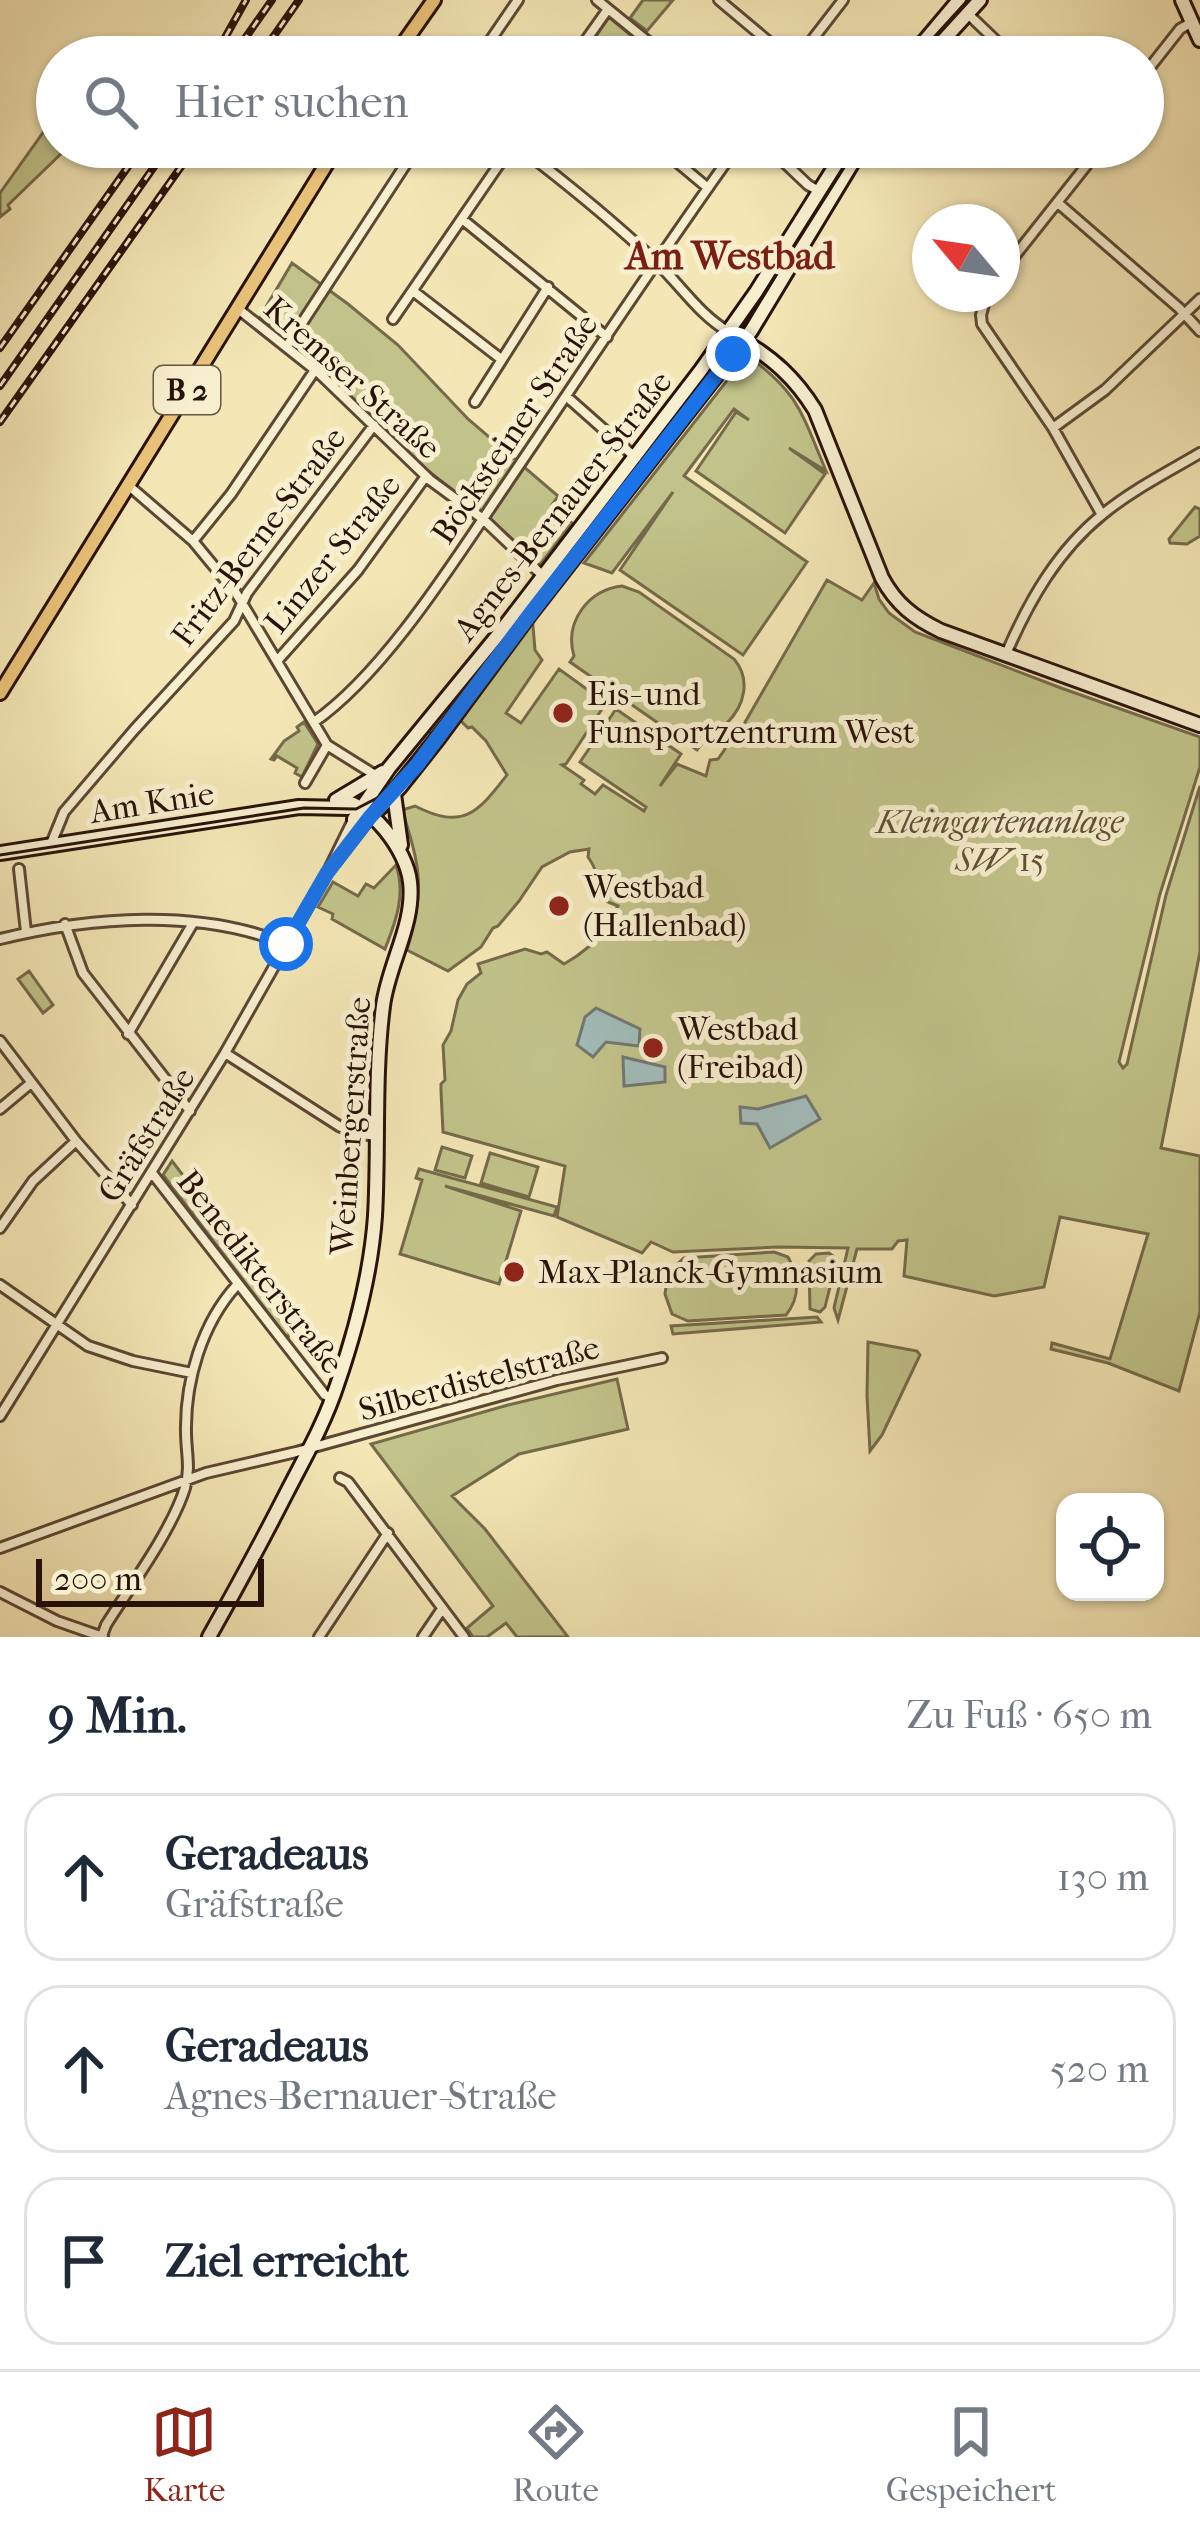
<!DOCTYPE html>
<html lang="de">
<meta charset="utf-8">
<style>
:root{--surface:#fff;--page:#f2f2f3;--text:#1f2937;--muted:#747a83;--line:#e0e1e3;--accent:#8f2418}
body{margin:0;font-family:"IM FELL French Canon",serif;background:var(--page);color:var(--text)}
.controls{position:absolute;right:36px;bottom:36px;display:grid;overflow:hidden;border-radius:24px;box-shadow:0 3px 9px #0004}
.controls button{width:108px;height:108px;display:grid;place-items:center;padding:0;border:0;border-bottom:3px solid var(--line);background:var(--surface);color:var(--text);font:60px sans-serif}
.compass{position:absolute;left:912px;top:204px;width:108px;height:108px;border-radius:50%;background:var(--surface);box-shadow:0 3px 9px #0004;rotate:299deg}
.scale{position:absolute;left:36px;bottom:30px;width:228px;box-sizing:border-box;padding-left:12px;border:6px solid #291209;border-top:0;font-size:33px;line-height:42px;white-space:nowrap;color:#291209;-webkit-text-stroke:9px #f8efcf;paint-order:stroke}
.stop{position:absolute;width:36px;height:36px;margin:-27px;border:9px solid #1a73e8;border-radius:50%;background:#fff}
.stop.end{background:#1a73e8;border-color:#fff;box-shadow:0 3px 12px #0008}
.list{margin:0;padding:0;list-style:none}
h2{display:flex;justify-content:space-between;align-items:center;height:156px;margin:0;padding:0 48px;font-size:51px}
h2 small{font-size:39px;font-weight:400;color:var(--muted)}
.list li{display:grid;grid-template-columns:78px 1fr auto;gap:36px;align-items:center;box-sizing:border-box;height:168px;margin:0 24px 24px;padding:0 24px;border:3px solid var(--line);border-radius:36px}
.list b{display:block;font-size:45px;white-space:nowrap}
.list p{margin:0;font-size:39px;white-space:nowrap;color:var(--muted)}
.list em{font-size:39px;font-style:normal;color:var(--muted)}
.icon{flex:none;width:66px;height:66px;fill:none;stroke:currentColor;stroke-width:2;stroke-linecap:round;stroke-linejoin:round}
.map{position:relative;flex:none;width:1200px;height:1637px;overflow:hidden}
.search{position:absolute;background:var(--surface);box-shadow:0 3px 9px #0004;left:36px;right:36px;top:36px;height:132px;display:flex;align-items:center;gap:30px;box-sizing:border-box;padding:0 42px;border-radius:66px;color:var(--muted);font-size:45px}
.sheet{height:732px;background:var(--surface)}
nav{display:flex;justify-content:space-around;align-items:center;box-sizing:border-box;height:168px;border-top:3px solid var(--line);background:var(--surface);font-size:33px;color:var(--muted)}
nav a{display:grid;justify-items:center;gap:6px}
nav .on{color:var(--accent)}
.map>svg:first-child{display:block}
.green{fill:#c1c38a;stroke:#756a4a;stroke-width:3}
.water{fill:#a2bcba;stroke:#727873;stroke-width:3}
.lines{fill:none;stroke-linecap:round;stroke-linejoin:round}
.street-casing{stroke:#5c4734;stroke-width:14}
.secondary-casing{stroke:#291209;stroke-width:18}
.primary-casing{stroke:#291209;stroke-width:18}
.street{stroke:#f8efcf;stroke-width:8}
.secondary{stroke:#f8efcf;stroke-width:12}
.primary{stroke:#eac37a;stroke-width:12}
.tram{stroke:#291209;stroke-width:3}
.rail-casing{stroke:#291209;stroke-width:8}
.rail{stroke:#f8efcf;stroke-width:3;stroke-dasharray:9;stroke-linecap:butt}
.route{stroke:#1a73e8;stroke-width:15}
.poi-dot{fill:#8f2418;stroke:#f8efcf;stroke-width:4.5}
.labels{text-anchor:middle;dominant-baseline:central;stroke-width:10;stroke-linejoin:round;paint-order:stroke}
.shield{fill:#f8efcf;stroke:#675444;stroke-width:3}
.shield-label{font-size:30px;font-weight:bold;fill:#291209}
.street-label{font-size:33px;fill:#291209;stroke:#f8efcf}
.poi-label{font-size:33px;fill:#291209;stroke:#f8efcf;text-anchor:start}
.park-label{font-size:33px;font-style:italic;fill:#5e5036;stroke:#f8efcf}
.quarter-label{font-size:39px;font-weight:bold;fill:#7a1f14;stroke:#f8efcf}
</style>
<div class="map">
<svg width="1200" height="1637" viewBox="0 0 1200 1637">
<rect width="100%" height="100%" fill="#f4e6b5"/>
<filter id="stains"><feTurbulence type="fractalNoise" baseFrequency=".00167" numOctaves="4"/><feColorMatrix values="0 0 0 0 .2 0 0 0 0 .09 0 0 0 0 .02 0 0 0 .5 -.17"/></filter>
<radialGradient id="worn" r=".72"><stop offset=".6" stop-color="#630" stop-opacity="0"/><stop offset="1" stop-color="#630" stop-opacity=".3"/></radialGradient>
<!-- green -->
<path class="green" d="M643,0H673L647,31L630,18Z
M609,17L651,52L647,57H582Z
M57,113V147H68L8,205L10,209L0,217V193Z
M292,263L348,304L398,345L468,419L558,496L552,505L572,523L540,565L536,566L484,515L427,470L316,363L260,317Z
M747,355C800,394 802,414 826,471L789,448L825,474L785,533L696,471L736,412L749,420L734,409L684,476L807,562L743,655L620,570L673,492L612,573L584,563Z
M693,385L700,391L436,737L425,729Z
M1195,507L1200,509V536L1187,544L1170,543L1169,539Z
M827,580L862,600L874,583L879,599L889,613L915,632L1061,688L1200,737V767L1160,894L1119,1062L1123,1068L1127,1064L1166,895L1200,786V952L1161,1148L1200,1156V1312L1179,1391L1108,1363L1051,1349L1052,1343L1110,1359L1148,1234L1060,1217L1044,1287L994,1296L904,1276L907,1240L898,1241L892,1249H857L838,1320L834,1308L848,1248L778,1247L673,1252L651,1242L642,1253L557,1217L565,1166L443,1132L441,1091V1084L445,1080L443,1045L451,1031L458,1000L467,984L481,973L478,964L525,949L541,954L547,952L564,964C582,954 599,939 613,922L610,919L618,906L596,897C599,881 598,871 588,857L589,849L570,852L542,867L519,901L498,926L493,928L481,947L448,971L407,950C425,890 421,869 402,810L415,806C464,831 478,812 507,775L486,741L472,727L468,728L457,717L532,614L535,650L542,660L506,713L521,723L559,669L606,703L566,764L562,765L584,780L581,784L595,794L603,785L644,811L646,807L580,762L616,709L681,754L660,786L677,764L706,776L710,760L718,759L725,749L723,742L728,729L733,728L740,731Z
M622,586L639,592L734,659C751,679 745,705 727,723C717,734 705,738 697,750L570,662L574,656C564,622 588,590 622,586Z
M304,722L318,744L302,777L295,773L297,768L277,756L274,760L271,759L284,741L299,731L297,727Z
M396,865C406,894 396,921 385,949L332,919L333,914L318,907L333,882L358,896L366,884L374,888Z
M29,971L53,1005L43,1013L18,979Z
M442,1147L472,1156L465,1178L435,1170Z
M490,1153L538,1167L529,1197L481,1183Z
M172,1161L292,1317L288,1339L163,1175Z
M419,1169L557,1207L554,1216L445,1186L521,1211L499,1284L400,1254L422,1180L416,1178Z
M774,1252L788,1257C799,1277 801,1296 786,1315L688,1321L672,1314L665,1294L668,1272L684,1258Z
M829,1253L837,1259L825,1307L820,1312L810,1309L809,1261L816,1254Z
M817,1317L821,1322L673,1334L671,1326Z
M868,1342L917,1351L920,1355L882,1435L870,1451L867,1396Z
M617,1379L628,1429L519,1454L452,1496L485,1529L568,1637H517L506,1623L487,1637H473L467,1628L493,1606L371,1444L508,1405Z"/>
<!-- water -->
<path class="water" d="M596,1008L640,1029L639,1046L606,1042L593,1057L577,1045L585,1017Z
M623,1057L665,1067V1082L624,1086Z
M806,1096L820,1119L770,1148L757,1124L741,1123L740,1107L758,1109Z"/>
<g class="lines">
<defs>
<path id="street" d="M597,0L667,57
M719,0L787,57
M968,14L1013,57
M479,57L518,0
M574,57L608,9
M799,57L843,0
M1143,76L1180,29L1192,22
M519,147C566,183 612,220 655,261C680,284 699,315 729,332
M659,147L708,188
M768,147L808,185L819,191
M1058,203L1179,308L1200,331
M462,219L607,337
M1002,272L1086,166L1093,147
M413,291L501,359
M987,294L981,315L982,324L1053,428L1102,515
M237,308L319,373L430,480L483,519L543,576
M393,319L511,147
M287,346L417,147
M566,396L636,458
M475,402L548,287
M1053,428L1105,390L1200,299
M128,485L193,541L236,593L327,745L375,775
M193,541L231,494L315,370
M1006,654C1029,601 1057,551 1103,514C1132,490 1168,472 1200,453
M277,661L358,570L426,476
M314,722C383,674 451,566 499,495C578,379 655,261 737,147
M305,783L327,745
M51,844L64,812L134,730L234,621L247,593L374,425
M335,863L370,818
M19,869L26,932
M65,924L83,973L190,1111
M0,939C91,917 198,908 286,944
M128,1034L193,923
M0,1041L76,1141L132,1205
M225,1053L339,1126L355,1133L376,1136
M0,1109L31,1083
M152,1173L325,1395L331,1398
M0,1228L33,1181L76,1141
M0,1285L88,1346L133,1361L192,1373
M0,1416L225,1053L327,873L353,820
M340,1478L348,1482L464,1637
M0,1548L206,1473L296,1452L557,1380L662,1358
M0,1592L57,1621L103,1637
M102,1636L106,1625C130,1587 172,1530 185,1488C191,1468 186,1452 186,1432C185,1381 202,1323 237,1285
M319,1637L388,1533
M423,1637L442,1609"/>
<path id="secondary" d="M1182,0L1200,40
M911,57L959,0
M928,57L980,0
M740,339C773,358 795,378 815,410L882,578C896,604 914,618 941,631L1200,725
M394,794L401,845
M338,799L383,772
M371,817L400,787L438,739L531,613L751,331L862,147
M354,819L389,768L498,635L701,370L756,292L847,147
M0,853L299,807L348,808
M209,1637C236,1589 262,1541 287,1492C305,1457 325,1422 337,1385C356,1330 371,1273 375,1216C379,1146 374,1076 383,1006C388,965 415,924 410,882C407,851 370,800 336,800"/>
<path id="primary" d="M394,57L434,0
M0,693L337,147"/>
</defs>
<!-- street casing -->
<use href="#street" class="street-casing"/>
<!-- secondary casing -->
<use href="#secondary" class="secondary-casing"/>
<!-- primary casing -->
<use href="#primary" class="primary-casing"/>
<!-- street -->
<use href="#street" class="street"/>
<!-- secondary -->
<use href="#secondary" class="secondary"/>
<!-- primary -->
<use href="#primary" class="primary"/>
<!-- tram -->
<path class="tram" d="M916,57L968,0
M0,855L304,808L356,809L381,796L459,699L730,348L857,147"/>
<defs>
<path id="rail" d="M217,52L246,0
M232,57L272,0
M259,57L299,0
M0,348L142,147
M0,386L168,147
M0,422L195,147"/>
</defs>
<!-- rail casing -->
<use href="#rail" class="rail-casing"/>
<!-- rail -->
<use href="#rail" class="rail"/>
</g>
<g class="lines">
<!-- route -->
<path class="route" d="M286,944L327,873L370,817L417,765L531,613L733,354"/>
</g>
<!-- markers -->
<g class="poi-dot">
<circle cx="563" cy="713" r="12"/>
<circle cx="559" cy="906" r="12"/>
<circle cx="653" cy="1048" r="12"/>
<circle cx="514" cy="1272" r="12"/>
</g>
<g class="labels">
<!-- shield labels -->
<rect class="shield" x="154" y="366" width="66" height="48" rx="9"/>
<g class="shield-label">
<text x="187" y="390">B 2</text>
</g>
<!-- street labels -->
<g class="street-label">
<text transform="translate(352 378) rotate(42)">Kremser Straße</text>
<text transform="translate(515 429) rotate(-56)">Böcksteiner Straße</text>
<text transform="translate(563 506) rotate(-52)">Agnes-Bernauer-Straße</text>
<text transform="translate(259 537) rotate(-53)">Fritz-Berne-Straße</text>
<text transform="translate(333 554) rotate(-51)">Linzer Straße</text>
<text transform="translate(152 803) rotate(-9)">Am Knie</text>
<text transform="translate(351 1126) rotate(-86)">Weinbergerstraße</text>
<text transform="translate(147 1135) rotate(-58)">Gräfstraße</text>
<text transform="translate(260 1272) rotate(52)">Benedikterstraße</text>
<text transform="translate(479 1379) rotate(-15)">Silberdistelstraße</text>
</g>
<!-- poi labels -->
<g class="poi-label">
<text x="587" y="694">Eis- und<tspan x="587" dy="38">Funsportzentrum West</tspan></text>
<text x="583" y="887">Westbad<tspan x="583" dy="38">(Hallenbad)</tspan></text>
<text x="677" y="1029">Westbad<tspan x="677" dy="38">(Freibad)</tspan></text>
<text x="538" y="1272">Max-Planck-Gymnasium</text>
</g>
<!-- park labels -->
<g class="park-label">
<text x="1000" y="822">Kleingartenanlage<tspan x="1000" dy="38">SW 15</tspan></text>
</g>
<!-- quarter labels -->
<g class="quarter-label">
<text x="730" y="256">Am Westbad</text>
</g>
</g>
<rect width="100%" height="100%" filter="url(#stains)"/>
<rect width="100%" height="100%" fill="url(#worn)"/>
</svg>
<div class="controls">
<button><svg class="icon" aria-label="locate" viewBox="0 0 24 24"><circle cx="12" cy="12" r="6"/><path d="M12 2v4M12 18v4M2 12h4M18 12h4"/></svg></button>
</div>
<svg class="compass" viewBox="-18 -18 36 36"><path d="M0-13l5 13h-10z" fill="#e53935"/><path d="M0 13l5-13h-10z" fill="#747a83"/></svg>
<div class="scale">200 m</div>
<div class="stop" style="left:286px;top:944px"></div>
<div class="stop end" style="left:733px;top:354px"></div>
<div class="search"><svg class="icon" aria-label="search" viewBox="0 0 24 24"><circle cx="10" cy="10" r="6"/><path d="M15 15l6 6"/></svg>Hier suchen</div>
</div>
<section class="sheet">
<h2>9 Min.<small>Zu Fuß · 650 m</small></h2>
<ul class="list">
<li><svg class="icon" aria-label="ahead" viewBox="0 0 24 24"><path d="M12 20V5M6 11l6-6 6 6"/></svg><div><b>Geradeaus</b><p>Gräfstraße</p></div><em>130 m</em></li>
<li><svg class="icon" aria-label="ahead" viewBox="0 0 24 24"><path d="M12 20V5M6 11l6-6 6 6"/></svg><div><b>Geradeaus</b><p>Agnes-Bernauer-Straße</p></div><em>520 m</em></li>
<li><svg class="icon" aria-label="arrive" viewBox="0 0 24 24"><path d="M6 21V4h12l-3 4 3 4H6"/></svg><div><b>Ziel erreicht</b></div></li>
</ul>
</section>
<nav>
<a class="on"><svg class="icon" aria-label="map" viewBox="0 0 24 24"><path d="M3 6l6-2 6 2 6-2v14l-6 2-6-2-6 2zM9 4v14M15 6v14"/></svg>Karte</a>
<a><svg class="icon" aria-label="directions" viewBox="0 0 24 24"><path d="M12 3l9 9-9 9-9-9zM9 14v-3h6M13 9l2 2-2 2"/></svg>Route</a>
<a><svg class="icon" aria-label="saved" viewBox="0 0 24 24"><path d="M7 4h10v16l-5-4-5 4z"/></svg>Gespeichert</a>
</nav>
